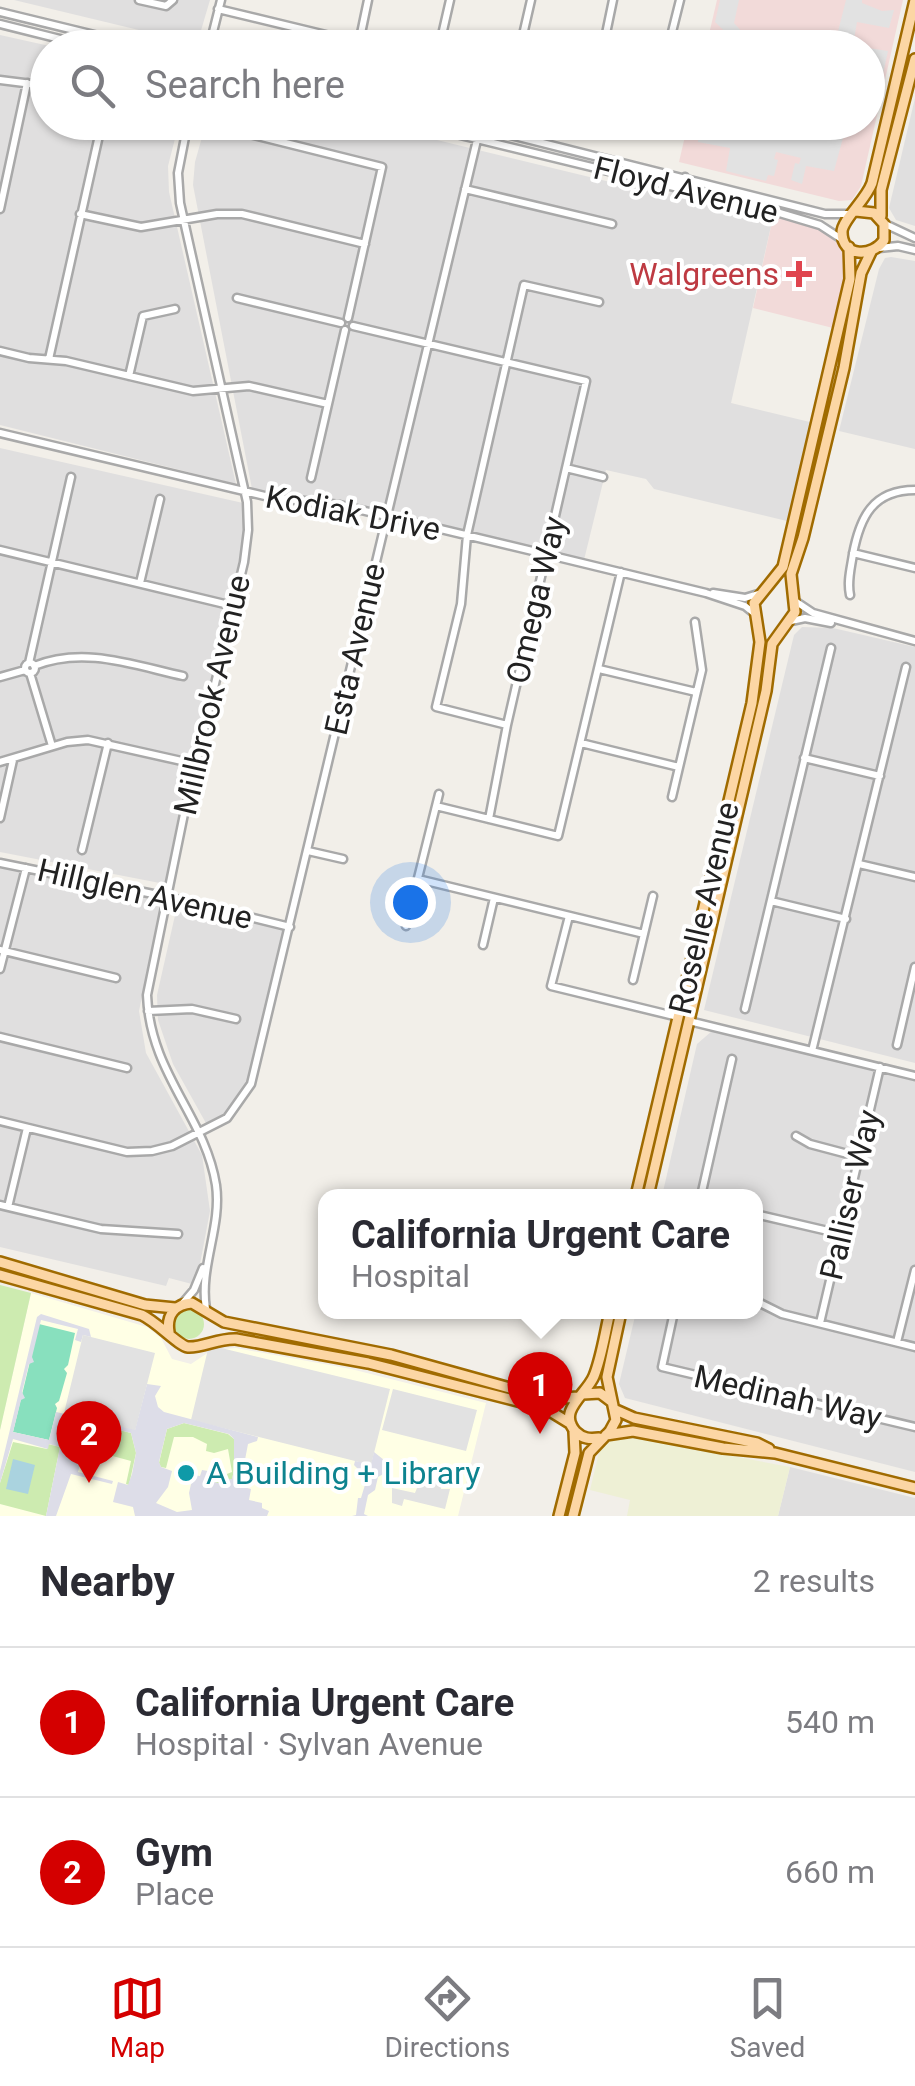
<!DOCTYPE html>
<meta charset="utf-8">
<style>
:root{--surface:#fff;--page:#f7f7f7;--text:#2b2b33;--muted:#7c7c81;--line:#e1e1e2;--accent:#d40000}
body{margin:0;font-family:Roboto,sans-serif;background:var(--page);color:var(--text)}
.you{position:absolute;left:410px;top:902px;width:35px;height:35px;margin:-25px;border:8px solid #fff;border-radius:50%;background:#1a73e8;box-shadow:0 0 0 15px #1a73e833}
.badge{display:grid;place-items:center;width:65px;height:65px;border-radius:50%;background:var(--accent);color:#fff;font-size:32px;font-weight:700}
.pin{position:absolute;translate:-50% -82px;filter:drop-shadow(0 2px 5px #0008)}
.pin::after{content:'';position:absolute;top:52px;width:35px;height:30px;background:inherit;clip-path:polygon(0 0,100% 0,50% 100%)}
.popup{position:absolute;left:318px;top:1189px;width:445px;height:130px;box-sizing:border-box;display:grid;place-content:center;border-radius:20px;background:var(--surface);filter:drop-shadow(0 2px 8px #0005);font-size:32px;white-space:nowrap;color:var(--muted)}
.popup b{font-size:38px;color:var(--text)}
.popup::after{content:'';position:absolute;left:50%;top:100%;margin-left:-20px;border:20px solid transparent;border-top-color:var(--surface)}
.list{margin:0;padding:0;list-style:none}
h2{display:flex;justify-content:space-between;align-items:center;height:130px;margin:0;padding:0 40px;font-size:42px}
h2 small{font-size:32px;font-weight:400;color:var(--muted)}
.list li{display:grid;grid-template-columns:65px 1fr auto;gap:30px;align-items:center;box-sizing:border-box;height:150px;padding:0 40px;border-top:2px solid var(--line)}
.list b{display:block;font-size:38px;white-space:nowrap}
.list p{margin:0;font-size:32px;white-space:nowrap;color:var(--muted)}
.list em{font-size:32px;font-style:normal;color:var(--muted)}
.icon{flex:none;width:55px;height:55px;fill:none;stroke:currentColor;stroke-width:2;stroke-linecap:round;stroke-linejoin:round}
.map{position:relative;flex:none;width:915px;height:1516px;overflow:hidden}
.search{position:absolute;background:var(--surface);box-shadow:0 2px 8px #0004;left:30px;right:30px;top:30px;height:110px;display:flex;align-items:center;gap:25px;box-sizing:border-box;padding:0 35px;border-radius:55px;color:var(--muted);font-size:38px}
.sheet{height:430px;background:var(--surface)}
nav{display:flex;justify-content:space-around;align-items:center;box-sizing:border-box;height:140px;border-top:2px solid var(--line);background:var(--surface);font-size:28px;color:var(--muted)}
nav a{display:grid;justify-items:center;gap:5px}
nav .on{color:var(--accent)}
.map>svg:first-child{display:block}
.residential{fill:#e0dfdf}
.commercial{fill:#f2dad9}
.education{fill:#ffffe5}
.farmland{fill:#eef0d5}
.grass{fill:#cdebb0}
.pitch{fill:#88e0be}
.parking{fill:#e2e2e2}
.plaza{fill:#dddde8;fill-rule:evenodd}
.water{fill:#aad3df}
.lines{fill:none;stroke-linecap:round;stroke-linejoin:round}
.minor-casing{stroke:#a9a9a9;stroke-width:11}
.major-casing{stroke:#a06b00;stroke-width:14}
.minor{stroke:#fff;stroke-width:6}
.major{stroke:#fcd6a4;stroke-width:9}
.health-dot{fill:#e0444e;stroke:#fff;stroke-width:4}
.culture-dot{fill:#0f9aa8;stroke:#fff;stroke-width:4}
.labels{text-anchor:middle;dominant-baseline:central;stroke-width:8;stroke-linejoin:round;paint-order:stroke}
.street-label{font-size:32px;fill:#222;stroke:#fff}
.health-label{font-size:32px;fill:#be3a42;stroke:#fff;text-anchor:end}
.culture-label{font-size:32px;fill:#0d838f;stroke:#fff;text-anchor:start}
</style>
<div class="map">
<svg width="915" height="1516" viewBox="0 0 915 1516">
<rect width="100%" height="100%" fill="#f2efe9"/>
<!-- residential -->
<path class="residential" d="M14,0H210L197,44Z
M0,35L54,47L48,48V122L179,123L168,166L169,192L236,484L0,425Z
M915,98V226L896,220L889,208Z
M363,122L668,196L671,190L774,213L731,403L814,423L791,522L654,489L646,479L606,470L584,560L335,500L292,498L252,489L193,185L195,162L206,123Z
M891,257L915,261V449L839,431L879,269L885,258Z
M0,448L243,503L244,540L181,801L165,884L0,852Z
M802,627L833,628L915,647V1063L704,1010L794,635Z
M0,866L162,901L139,1011L146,1053L202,1155L210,1211L200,1264L192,1284L169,1278L166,1286L0,1247Z
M178,902L287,929L251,1075L238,1100L225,1114L207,1125L173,1064L158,1020L157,995Z
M712,1031L915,1081V1472L625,1398L619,1384L636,1312H755V1196H662L697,1044Z
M790,1467L915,1498V1516H778Z"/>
<!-- commercial -->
<path class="commercial" d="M717,0H903L861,186L852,200L839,201L679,162L688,123L868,122V48L706,47Z
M774,213L818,227L836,237L848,257V275L837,329L753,308Z"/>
<!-- education -->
<path class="education" d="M31,1293L147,1327L161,1338L172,1359L191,1364L212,1350L236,1348L351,1369L486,1403L458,1516H0V1430Z"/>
<!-- farmland -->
<path class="farmland" d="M626,1436L790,1467L778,1516H627L630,1500L590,1490L601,1444Z"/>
<!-- grass -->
<path class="grass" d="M0,1285L31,1293L0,1430Z
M174 1324a15 15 0 1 1 30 0a15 15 0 1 1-30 0Z
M184,1423L228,1434L234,1439V1460L236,1461L232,1479L226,1485L209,1481L232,1472L228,1449L214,1453L206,1451L207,1444L193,1437H174L166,1468L161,1467L159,1463L167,1429Z
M103,1426L131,1433L136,1453L129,1485L126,1484L131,1461L83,1448Z
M13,1442L47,1449L48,1444L60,1447L46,1516L0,1504V1483Z"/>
<!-- pitch -->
<path class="pitch" d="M39,1324L75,1333L68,1365L64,1369L67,1373L59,1401L55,1404L57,1408L49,1440L13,1432Z"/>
<!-- parking -->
<path class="parking" d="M720,0H739L734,23L743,33L798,47H741L715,22Z
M846,0H862V3L882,11L894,10L889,28L857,22L853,45L866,47H834Z
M868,48L888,51L876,106L868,105Z
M724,123V122L847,123L834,171L806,166L802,184L791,180L795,163L799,164L801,158L776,152L774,159L778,160L774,176L768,175L766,181L726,171L730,148L698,142L699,125L722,130Z
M83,1335L155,1353L135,1431L64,1413Z
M209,1345L390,1389L371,1465L191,1420Z
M393,1389L477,1410L466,1451L382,1430Z
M421,1478L442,1483L441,1489H450L445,1509L404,1499L402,1506L392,1503V1488L415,1493Z"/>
<!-- plaza -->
<path class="plaza" d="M41,1314L89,1329L91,1337L83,1335L81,1342L75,1340L78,1329L41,1320L32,1357L34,1362L29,1364L22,1392L25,1398L21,1400L13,1432L49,1440L56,1412L135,1430L147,1384L161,1386L155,1396L158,1407L164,1412L258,1437L257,1441L248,1444L240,1486L251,1489L249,1500L262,1503V1508L269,1511L267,1516H135L133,1507L113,1502L118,1482L128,1485L132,1474L136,1453L131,1433L104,1426L84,1447L92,1451L91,1458L82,1457L78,1472L113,1481L112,1484L71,1474L56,1516H46L60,1447L49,1444L48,1449L13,1439L0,1483V1471L37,1317ZM184,1423L229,1434L234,1439V1461L236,1462L232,1479H228L226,1485L210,1481L208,1471L202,1470L200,1476L193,1475L189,1493L192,1510L177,1512L156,1503L168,1487L172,1471L161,1467L159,1462L167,1429Z
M374,1452L389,1464L383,1463L382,1472L385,1473L378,1477L375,1490L368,1495L364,1514L368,1516H352L356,1515L358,1498H361L367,1478L354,1465L355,1461L371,1464Z"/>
<!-- water -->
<path class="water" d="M13,1459L35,1465L28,1494L6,1489Z"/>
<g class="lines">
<defs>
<path id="minor" d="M139,0L166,6L173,0
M218,9L359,43L368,0
M0,12L148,48
M0,24L96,48
M209,48L221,0
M439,48L450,0
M520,48L531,0
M603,48L613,0
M668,48L680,0
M0,80L48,86
M188,122L178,173L180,203L247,502L248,530L244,562L184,814L147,995C150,1074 205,1116 216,1185C222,1227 199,1267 206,1309
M407,122L773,211L820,225L843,240
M459,122L825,214H850
M225,128L382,167L348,318
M621,174L626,170L684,184L685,177
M465,189L612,224
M0,209L27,83
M80,214L141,227L217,214H242L365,244
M885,224L915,238
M879,248L898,246L915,250
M237,298L341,323
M353,326L586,381L507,725L489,819
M0,351L29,358L66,361L193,391L249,386L328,404
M49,359L102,122
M129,376L143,316L175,309
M0,433L269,497L340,505L545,554L706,593L745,606L755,614
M566,468L603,477
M311,478L345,330
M0,550L233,606
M853,553L915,568
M140,583L160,499
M713,593L745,598L758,594
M850,595C847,581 851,568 853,554C860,517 873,490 915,490
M795,601L813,613L915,641
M791,621L805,618L831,623
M25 668a5 5 0 1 1 10 0a5 5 0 1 1-10 0Z
M29,663L71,477
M34,666C84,646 133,665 183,676
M599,669L696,692
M30,673L52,746
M0,677L25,670
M507,725L436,707L461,604L467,535L524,285L599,302
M581,743L679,767
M804,758L880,776
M0,762L67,742L88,740L195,764
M439,794L436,806L558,836L621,572
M672,797L702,670L695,622
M0,818L13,760
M82,850L108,743
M308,851L343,859
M0,863L168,897L290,927
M859,864L915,877
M418,879L644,934
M771,901L846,919
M569,916L551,986L678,1017
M406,926L436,806
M483,945L494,898
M0,950L116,978
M0,969L26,868
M633,980L653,896
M745,1009L831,648
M148,1011L192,1009L236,1019
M689,1021L915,1076
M0,1037L127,1068
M897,1045L915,967
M812,1051L906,667
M0,1121L127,1152L152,1151L172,1146L227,1118L251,1084L477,140
M796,1136L810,1144L859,1157
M701,1196L732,1059
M0,1205L101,1229L178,1234
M8,1207L27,1128
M755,1214L841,1234
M758,1302L782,1314L915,1347
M182,1304L194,1290L203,1268
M674,1312L662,1367L915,1427
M820,1323L880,1067
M897,1342L915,1270"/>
<path id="major" d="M856,211L874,213L884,224V240C873,257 842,258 842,232C842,220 866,200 872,183L915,0
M881,216V190L915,59
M636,1196L752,703L760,642L754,603L783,567L850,279L849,247
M648,1196L766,691L772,644L795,612L791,574L803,538L844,368L861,273L871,252
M0,1262L145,1305L175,1308
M0,1275L142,1315C157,1322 179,1346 188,1347C202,1348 219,1338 236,1339L368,1363L545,1408L571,1424
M169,1332C166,1315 175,1304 192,1303L224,1322L391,1355L549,1399L578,1397
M583,1394L600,1393L612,1402
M616,1410L634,1418L757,1443L769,1449
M606,1435L633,1431L723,1448L775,1453L915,1488
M599,1438C590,1439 583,1439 576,1432C556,1411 587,1394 594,1376C602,1356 605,1332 610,1312
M559,1516L575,1453L574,1432
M573,1516L589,1453L610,1431L616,1420L607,1377L621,1312"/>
</defs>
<!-- minor casing -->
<use href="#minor" class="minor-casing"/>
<!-- major casing -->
<use href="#major" class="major-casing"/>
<!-- minor -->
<use href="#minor" class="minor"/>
<!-- major -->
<use href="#major" class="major"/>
</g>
<!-- markers -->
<path class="health-dot" d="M794 259h10v10h10v10h-10v10h-10v-10h-10v-10h10z"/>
<circle class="culture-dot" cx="186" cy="1473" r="10"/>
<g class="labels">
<!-- street labels -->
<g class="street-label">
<text transform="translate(686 190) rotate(14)">Floyd Avenue</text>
<text transform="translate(353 513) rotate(11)">Kodiak Drive</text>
<text transform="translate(536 600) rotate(-77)">Omega Way</text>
<text transform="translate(355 649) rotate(-77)">Esta Avenue</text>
<text transform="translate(212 695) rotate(-77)">Millbrook Avenue</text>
<text transform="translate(145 894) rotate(13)">Hillglen Avenue</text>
<text transform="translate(704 908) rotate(-77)">Roselle Avenue</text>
<text transform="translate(850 1195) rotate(-77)">Palliser Way</text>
<text transform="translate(788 1397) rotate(13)">Medinah Way</text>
</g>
<!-- health labels -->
<g class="health-label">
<text x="779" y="274">Walgreens</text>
</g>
<!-- culture labels -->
<g class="culture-label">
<text x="206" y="1473">A Building + Library</text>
</g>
</g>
</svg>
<div class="you"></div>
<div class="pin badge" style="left:540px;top:1434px">1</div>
<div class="popup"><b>California Urgent Care</b>Hospital</div>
<div class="pin badge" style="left:89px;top:1483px">2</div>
<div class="search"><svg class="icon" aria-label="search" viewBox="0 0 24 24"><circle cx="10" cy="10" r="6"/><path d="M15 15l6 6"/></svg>Search here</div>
</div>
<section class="sheet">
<h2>Nearby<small>2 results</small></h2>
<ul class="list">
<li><span class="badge">1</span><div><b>California Urgent Care</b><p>Hospital · Sylvan Avenue</p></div><em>540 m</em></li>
<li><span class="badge">2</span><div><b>Gym</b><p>Place</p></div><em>660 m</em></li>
</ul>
</section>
<nav>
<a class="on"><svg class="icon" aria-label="map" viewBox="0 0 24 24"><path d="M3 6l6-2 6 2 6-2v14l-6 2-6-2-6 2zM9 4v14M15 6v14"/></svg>Map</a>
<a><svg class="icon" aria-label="directions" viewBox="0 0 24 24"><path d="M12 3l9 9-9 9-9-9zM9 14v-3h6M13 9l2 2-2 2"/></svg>Directions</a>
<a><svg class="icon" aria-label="saved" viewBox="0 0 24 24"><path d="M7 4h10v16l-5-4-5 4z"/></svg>Saved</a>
</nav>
